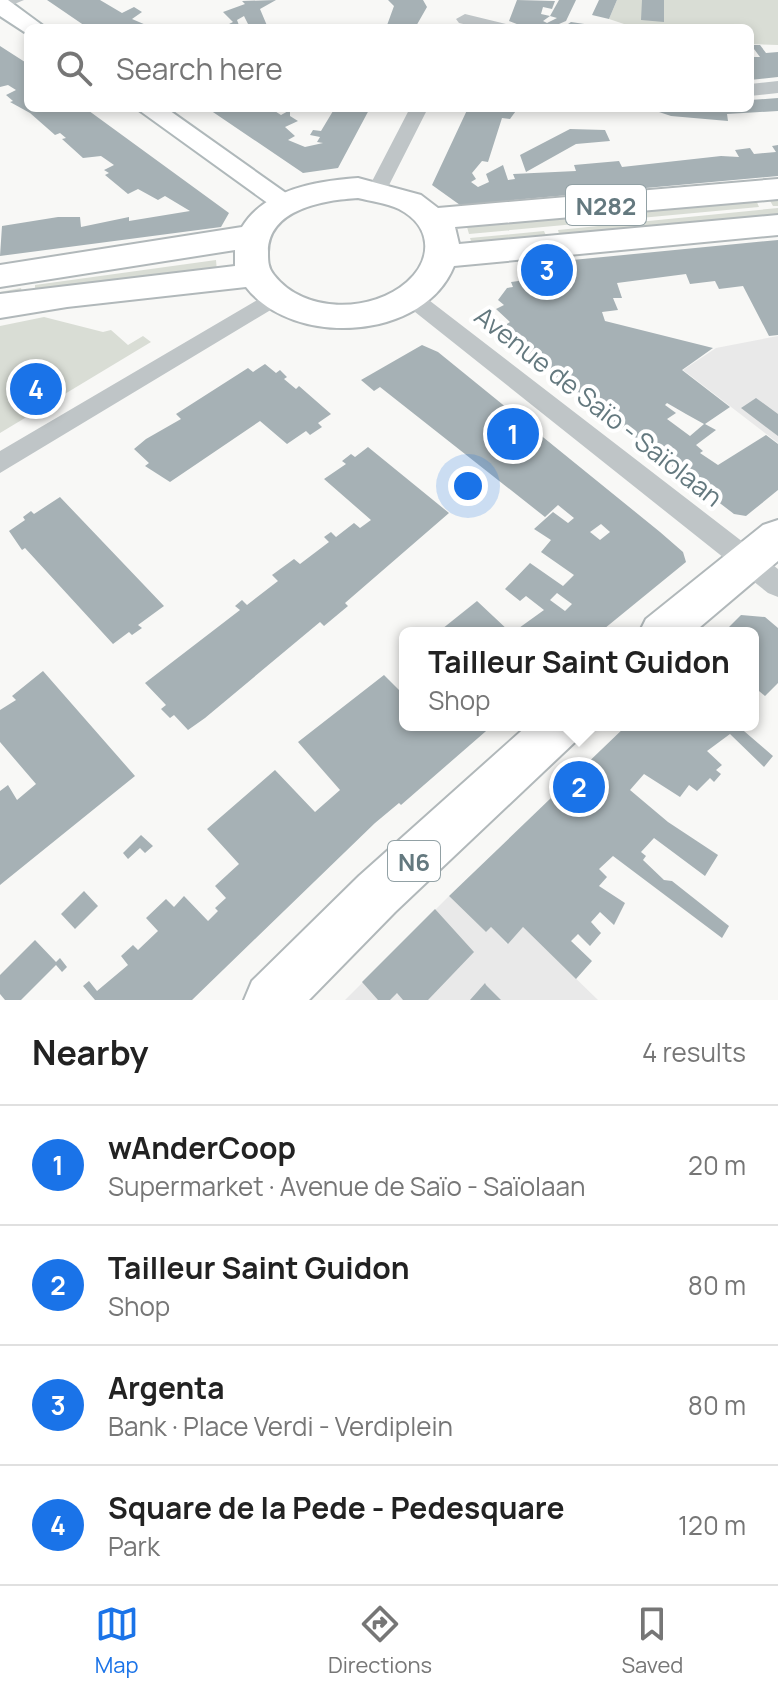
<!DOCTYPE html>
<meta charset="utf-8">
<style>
:root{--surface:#fff;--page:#f6f6f6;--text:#222;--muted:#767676;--line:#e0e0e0;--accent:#1a73e8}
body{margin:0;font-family:Manrope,sans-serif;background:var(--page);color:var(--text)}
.you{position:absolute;left:468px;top:486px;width:28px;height:28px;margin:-20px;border:6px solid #fff;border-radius:50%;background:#1a73e8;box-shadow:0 0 0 12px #1a73e833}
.badge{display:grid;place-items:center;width:52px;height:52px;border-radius:50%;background:var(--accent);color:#fff;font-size:26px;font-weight:700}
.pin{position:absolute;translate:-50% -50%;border:4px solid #fff;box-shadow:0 2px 8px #0006}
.popup{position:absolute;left:399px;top:627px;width:360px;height:104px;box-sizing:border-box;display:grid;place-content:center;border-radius:12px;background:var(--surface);filter:drop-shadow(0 2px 6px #0005);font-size:26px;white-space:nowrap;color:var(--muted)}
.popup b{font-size:30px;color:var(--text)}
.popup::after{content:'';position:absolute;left:50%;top:100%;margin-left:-16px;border:16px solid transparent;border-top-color:var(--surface)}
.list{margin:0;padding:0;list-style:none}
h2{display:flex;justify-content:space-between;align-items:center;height:104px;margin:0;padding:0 32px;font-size:34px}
h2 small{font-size:26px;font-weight:400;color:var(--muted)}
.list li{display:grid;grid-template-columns:52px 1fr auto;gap:24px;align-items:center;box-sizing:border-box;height:120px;padding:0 32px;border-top:2px solid var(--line)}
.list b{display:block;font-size:30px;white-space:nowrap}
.list p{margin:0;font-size:26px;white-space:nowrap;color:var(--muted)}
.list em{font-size:26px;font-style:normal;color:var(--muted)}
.icon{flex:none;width:44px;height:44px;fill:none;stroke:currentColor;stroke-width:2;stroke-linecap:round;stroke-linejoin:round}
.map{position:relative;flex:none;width:778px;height:1000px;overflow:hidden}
.search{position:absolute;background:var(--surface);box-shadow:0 4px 12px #0003;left:24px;right:24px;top:24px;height:88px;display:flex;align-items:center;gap:20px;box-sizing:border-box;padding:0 28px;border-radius:12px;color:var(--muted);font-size:30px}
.sheet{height:584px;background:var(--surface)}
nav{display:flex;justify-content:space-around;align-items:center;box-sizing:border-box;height:112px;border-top:2px solid var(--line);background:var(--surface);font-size:22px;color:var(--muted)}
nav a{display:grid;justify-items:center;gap:4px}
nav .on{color:var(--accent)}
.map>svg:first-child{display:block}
.built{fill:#e9e9e9}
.green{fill:#d9ddd5}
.building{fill:#a6b1b5;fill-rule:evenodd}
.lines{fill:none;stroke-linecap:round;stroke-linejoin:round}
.secondary-casing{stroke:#afb8ba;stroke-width:4}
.primary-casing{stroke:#b1b8ba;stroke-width:4}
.street{fill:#bfc5c7;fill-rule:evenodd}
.secondary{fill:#fff;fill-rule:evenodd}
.primary{fill:#fff;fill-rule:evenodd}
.labels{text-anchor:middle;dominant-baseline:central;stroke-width:8;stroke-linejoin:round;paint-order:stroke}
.shield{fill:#fff;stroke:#92a1a5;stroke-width:2}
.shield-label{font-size:24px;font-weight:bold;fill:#64797f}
.street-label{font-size:26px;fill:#64797f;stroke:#fff}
</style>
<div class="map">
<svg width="778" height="1000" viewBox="0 0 778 1000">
<rect width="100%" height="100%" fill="#f8f8f6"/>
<!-- built -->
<path class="built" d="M778,336V443L683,370L716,348Z
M449,896L486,932L491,927L507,944L523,927L598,1000H345Z"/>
<!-- green -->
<path class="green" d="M617,0H778V45L750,44V28H636L609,19Z
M778,197V206H773L769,199L756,200L759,207L469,234L467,227Z
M778,208V218L473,247L470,238L544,231L547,238L560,237L558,230Z
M216,260L217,272H173L0,297V292L21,288L22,292L35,289V285Z
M44,317L103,332L111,330L128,345L143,336L151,342L0,433V326Z"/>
<!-- building -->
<path class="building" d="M47,0H100L122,13L134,7L142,12L132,19L153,28H88Z
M276,0L260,9L268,28H250L244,16L237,20L240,28H221L233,22L223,12L245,4L242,1Z
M388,0H423L427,7L415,28H386L394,6Z
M517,0L555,1L552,9L543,7L541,14L550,16L543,21L547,23L557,18L550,16L559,0H576L566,21L559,24L565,26L571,22L611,28H527L509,21Z
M599,0H617L609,19L592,15Z
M642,0H664V22L641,20Z
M751,45H760L766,53L778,52V77L750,80V57H760Z
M0,46L28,64V108H85L229,213L221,227L0,256L2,226L58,217H80L81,227L129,217V221L190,211L165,196L158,200L138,189L128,194L105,175L109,173L104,170L114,165L101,156L83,158L62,139L66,138L60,133L55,135L30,113L10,102L13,101L6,95L16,90L8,85L0,87Z
M778,98V111L727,114L728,121L671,116L653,110L750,108V100Z
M207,108L262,111L270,108L281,115L290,110V116L298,121L285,127L295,136L288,140L305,147L323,143L317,142L320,137L310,135L313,130L321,131L333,111L323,108H370L338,168L303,173Z
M468,108H518L510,119L502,118L488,162L482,161L472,173L476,179L471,182L478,187L489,182L486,174L503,165L508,180L515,179L513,174L576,171L574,165L619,161L622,167L721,156L739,157L735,150L750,148L754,154L776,152L772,146L778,145V176L460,205L432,185Z
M570,129L605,130L610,141L576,144L526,172L520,155Z
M778,240V335L769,336L743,286L719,289L715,281L690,284L686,274L617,283L622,298H613L618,310L602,312L605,321L713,348L682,370L730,407L705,424L716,430L696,445L703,451L700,453L718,465L766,435L778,444V490L746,516L734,514L496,331L510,322L496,309L504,305L498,300L507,288L513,287L511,282L526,280L521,265ZM667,403L686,414L704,424L690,436L667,419L676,413L665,405Z
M422,345L438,352L660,532L683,552L686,562L599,633H512L544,610L526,596L520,601L505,589L530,563L563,586L574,575L541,552L551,540L534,529L553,512L568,523L574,518L558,505L545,517L380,387L374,391L361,380ZM601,524L610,532L600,540L590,532ZM557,593L572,604L565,611L550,600Z
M265,364L276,373L280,370L287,377L284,379L296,389L299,386L331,414L318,423L322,427L310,435L306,431L287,444L260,421L170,482L145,466L149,463L134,449L146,439L181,419L176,414L248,368L253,372Z
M756,398L778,414V436L741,408Z
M368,447L449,513L345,603L348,606L324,626L320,622L205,718L188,730L174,715L170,718L161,709L166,705L145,683L240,610L235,606L242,600L247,605L278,581L272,575L294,559L300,564L329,542L324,537L331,532L336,537L354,523L360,528L371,520L324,479L346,464L342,461L351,454L355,457Z
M60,497L164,606L138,625L142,628L132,635L129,632L113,644L25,548L22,550L9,531L25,520L23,517L31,511L34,514Z
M477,601L511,633H437Z
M741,615L765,617L778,628V683L765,696L759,691L753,697V633H723Z
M43,671L135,776L0,885V791L8,785L17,800L36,784L0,742V710L16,700L12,696Z
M384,675L402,693L405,691V725H493L401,805L399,803L375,823L192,1000H95L83,986L89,981L97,991L128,965L121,956L133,945L138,950L158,931L146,918L166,899L174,907L184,896L208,921L218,911L215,908L226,898L215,886L239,864L207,829L275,770L315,812L340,790L298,742Z
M627,725H737L773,756L764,767L730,734L707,751L722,765L716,770L721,774L714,782L710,778L697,791L689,785L680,797L644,774L630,790L668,822L718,855L705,876L654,838L641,852L646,856L643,860L664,880L672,881L729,926L722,938L613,856L599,869L607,877L599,886L625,903L614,925L600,912L591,922L601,933L590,946L578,934L571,941L592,961L576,979L523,927L508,944L491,927L486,932L449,896Z
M141,835L153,846L145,853L140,848L128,859L123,853Z
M84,891L98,906L75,929L61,914Z
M435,909L474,952L428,1000H403L397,993L390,1000H378L362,982Z
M35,940L56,962L60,958L67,967L62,972L56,965L21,1000H5L0,994V975Z
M485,983L486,985L501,1000H470Z"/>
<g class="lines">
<defs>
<path id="secondary" d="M0,0H8L46,28H28L26,33L0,16Z
M136,108H166L300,203L296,209H276Z"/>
<path id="primary" d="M358,178L421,195L438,208L778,179V199L455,227L459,244L778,215V235L454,266C424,341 293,348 246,287L67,307L0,318V294L235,266V250L0,287V265L242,227C265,189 317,181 358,178ZM358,198C370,201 387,203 399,209C432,226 433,259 407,282C372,313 304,314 274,275C268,268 268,261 268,252C268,209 324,200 358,198Z
M778,520V561L693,633H639L646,619L763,525Z
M528,725H584L577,740L395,912L309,1000H244L252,981L359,876Z"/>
</defs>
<!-- secondary casing -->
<use href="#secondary" class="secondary-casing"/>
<!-- primary casing -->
<use href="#primary" class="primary-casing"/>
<!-- street -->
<path class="street" d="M0,0H24L0,10Z
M465,14L506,24L509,28H480L459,23L456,19Z
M778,81V93L750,96V84Z
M410,108H428L384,195H370L367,191Z
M276,289L284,292L287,297L284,302L0,473V451Z
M413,291L421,294L778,569V597L768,593L405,304L402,299Z"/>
<!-- secondary -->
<use href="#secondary" class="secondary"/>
<!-- primary -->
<use href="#primary" class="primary"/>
</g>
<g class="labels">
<!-- shield labels -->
<g class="shield">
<rect x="566" y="185" width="80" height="40" rx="6"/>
<rect x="388" y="841" width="52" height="40" rx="6"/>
</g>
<g class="shield-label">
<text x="606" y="205">N282</text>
<text x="414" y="861">N6</text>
</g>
<!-- street labels -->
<g class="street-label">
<text transform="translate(599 406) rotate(38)">Avenue de Saïo - Saïolaan</text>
</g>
</g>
</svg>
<div class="you"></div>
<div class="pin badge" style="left:513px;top:434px">1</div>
<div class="pin badge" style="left:579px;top:787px">2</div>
<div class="popup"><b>Tailleur Saint Guidon</b>Shop</div>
<div class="pin badge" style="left:547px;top:270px">3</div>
<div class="pin badge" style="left:36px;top:389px">4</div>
<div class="search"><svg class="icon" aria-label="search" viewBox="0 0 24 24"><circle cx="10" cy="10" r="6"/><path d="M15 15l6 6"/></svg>Search here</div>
</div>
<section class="sheet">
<h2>Nearby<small>4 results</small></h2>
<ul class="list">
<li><span class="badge">1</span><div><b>wAnderCoop</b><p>Supermarket · Avenue de Saïo - Saïolaan</p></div><em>20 m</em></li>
<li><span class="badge">2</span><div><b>Tailleur Saint Guidon</b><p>Shop</p></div><em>80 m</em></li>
<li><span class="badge">3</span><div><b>Argenta</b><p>Bank · Place Verdi - Verdiplein</p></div><em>80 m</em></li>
<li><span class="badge">4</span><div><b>Square de la Pede - Pedesquare</b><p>Park</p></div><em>120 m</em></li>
</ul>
</section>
<nav>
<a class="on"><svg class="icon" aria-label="map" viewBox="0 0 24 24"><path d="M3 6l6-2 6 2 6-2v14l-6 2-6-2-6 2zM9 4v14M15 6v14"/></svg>Map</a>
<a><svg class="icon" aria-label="directions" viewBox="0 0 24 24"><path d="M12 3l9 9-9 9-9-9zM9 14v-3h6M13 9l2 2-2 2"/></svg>Directions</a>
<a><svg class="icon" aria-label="saved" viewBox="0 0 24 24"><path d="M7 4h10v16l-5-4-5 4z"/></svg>Saved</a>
</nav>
